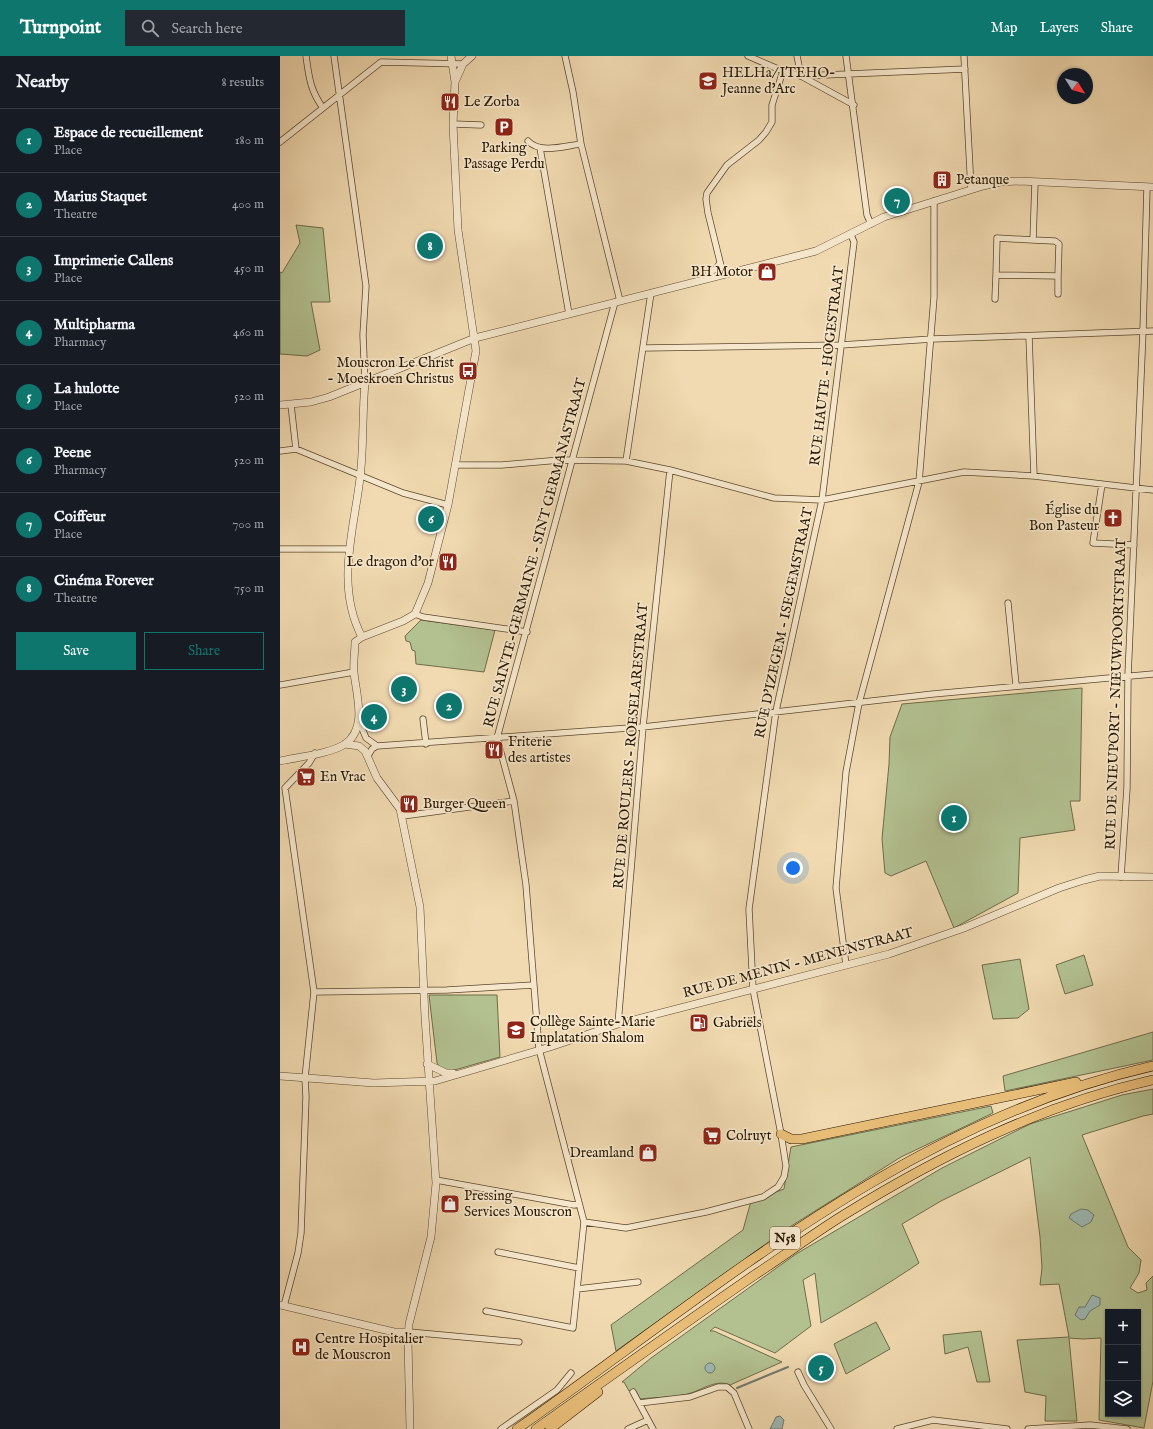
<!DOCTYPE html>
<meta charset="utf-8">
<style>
:root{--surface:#171b24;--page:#242831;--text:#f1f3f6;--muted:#9ea1a6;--line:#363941;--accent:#0f766e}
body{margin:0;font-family:"IM FELL English",serif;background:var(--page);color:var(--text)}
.controls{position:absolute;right:12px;bottom:12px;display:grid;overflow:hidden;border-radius:0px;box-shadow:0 1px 3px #0004}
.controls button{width:36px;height:36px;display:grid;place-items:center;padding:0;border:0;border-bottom:1px solid var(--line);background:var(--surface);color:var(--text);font:20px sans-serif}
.compass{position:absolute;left:777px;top:12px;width:36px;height:36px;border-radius:50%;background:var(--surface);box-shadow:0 1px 3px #0004;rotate:127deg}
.you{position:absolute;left:513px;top:812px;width:14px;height:14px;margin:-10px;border:3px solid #fff;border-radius:50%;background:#1a73e8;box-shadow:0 0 0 6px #1a73e833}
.badge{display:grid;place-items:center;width:26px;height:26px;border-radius:50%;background:var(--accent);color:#fff;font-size:13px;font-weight:700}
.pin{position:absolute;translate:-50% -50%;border:2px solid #fff;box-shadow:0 1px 4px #0006}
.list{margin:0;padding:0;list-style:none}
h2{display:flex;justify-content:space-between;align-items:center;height:52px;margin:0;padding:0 16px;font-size:17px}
h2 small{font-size:13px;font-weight:400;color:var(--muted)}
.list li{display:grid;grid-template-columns:26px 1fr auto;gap:12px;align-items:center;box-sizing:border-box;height:64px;padding:0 16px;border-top:1px solid var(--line)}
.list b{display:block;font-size:15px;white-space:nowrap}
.list p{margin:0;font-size:13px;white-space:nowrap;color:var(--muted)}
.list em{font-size:13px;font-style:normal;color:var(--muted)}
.actions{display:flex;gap:8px;padding:12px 16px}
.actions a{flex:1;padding:9px 0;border:1px solid var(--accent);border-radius:0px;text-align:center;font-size:14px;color:var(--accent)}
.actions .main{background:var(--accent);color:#fff}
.icon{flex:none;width:22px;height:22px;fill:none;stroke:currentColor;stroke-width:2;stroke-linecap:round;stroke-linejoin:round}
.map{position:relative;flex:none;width:873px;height:1373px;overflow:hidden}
header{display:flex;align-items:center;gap:24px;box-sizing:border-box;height:56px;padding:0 20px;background:var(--accent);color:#fff}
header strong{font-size:19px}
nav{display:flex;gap:22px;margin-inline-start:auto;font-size:14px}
.search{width:280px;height:36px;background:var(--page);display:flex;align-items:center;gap:10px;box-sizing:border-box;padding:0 14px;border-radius:0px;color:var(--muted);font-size:15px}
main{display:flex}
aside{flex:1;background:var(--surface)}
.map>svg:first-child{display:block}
.green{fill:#b3c191;stroke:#6e6c49;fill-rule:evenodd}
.water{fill:#9db9b5;stroke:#6f796d}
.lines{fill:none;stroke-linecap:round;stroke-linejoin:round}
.stream{stroke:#6f796d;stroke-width:2}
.minor-casing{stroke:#5b482d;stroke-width:7}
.tertiary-casing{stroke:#5b482d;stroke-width:8}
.trunk-casing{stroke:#291801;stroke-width:10}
.minor{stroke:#f6e7cc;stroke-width:5.5}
.tertiary{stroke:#f6e7cc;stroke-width:7}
.trunk{stroke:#e8bd78;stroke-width:9}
.labels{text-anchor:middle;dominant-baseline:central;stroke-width:3.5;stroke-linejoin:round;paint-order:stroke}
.shield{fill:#f6e7cc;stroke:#66563e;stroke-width:1}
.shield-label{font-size:13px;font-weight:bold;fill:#291801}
.poi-label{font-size:14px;fill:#291801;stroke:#f6e7cc;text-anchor:start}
.street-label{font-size:14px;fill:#291801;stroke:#f6e7cc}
</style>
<header>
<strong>Turnpoint</strong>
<div class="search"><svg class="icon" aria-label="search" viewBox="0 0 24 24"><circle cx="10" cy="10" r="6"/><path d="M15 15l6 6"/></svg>Search here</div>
<nav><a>Map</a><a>Layers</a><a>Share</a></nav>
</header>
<main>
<aside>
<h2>Nearby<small>8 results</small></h2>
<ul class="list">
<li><span class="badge">1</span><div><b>Espace de recueillement</b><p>Place</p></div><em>180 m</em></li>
<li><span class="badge">2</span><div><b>Marius Staquet</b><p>Theatre</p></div><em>400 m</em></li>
<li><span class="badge">3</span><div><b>Imprimerie Callens</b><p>Place</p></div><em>450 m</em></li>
<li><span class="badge">4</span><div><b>Multipharma</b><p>Pharmacy</p></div><em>460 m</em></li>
<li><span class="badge">5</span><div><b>La hulotte</b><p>Place</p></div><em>520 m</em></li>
<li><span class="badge">6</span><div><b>Peene</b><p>Pharmacy</p></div><em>520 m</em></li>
<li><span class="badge">7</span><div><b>Coiffeur</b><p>Place</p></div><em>700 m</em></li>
<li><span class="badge">8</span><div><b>Cinéma Forever</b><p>Theatre</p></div><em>750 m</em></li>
</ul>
<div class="actions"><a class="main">Save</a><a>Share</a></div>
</aside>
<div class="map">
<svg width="873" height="1373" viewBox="0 0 873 1373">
<rect width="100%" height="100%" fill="#f1dab1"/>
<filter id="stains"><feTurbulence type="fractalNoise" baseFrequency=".005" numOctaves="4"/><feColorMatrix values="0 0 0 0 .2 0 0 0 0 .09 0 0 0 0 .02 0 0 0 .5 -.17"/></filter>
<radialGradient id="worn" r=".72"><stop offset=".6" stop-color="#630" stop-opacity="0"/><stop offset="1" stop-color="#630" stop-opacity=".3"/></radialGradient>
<!-- green -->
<path class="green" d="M16,169L43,172L50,246H31L40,294L27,300L0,298V216L2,217L20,187Z
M141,564L215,574L204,616L136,608L135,595L132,594L130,586L126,585L125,580Z
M802,632L800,745H790L795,774L740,782L738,837L674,872L646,805L611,820L605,817L602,783L609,708L610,681L622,648Z
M804,899L813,929L785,938L776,909Z
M740,903L749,953L738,962L713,963L702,909Z
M149,939H217L220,1001L171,1015L160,1012L157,1007Z
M873,976V1004L725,1035L723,1020Z
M873,1033V1058L863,1060L802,1079L848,1191L861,1204L859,1217L850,1232L858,1237L867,1234L866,1227L873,1220V1325L864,1372L819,1364L821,1282L803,1283L789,1282L797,1365H765L766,1340L745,1336L737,1284L789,1281L779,1228L760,1229L762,1212L760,1181L750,1101L661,1145L622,1168L639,1207C607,1229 574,1248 541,1267L535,1217L523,1224L531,1270L495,1297L435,1271L430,1275H434L502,1306L450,1329C437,1323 423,1333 411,1337C396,1342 376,1341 360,1343L354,1333L349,1335L344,1326H342L371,1302L516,1198L662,1112L750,1068L842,1039ZM828,1256H858V1358H828Z
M711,1050L713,1057L621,1101L508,1172L336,1295L331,1269L463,1174L471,1145L504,1133L511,1091Z
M596,1266L610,1293L566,1318L554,1288Z
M701,1275L710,1326H697L688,1291L665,1298L663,1279Z"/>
<!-- water -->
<path class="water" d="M801,1153L808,1154L814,1159L811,1166L802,1171L789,1162L791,1158Z
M812,1239L820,1242V1249L810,1255L805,1263L801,1264L795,1259L799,1251H805Z
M542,1298L546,1300L547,1305L551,1309L550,1313L538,1303Z
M425 1312a5 5 0 1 1 10 0a5 5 0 1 1-10 0Z
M500,1360L504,1364L502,1373H490L496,1361Z"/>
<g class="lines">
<!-- stream -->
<path class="stream" d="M457,1332L508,1311"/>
<defs>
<path id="minor" d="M26,0C29,21 30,34 43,52
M54,0L86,230L83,279L85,327
M285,0L293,36L301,88L340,245
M468,0L503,15L521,20L574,49
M517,0L521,20
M566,0L587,159L591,168
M684,0L691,133
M521,20L685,13
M173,68L201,69
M248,85C260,98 284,90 301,88
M0,86L101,6L183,8
M260,92L289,258
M753,184L717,182L716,219L778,220L779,188L775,185L753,184L755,126
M443,218L428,157L426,143L427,137L447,109L479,84L486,76L492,66V49L503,15
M425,222C429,215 437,215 440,206
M778,238V220
M715,243L716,219
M749,280L754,420
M363,292L561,289L652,283L873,275
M11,349L16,393
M0,395L16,393L123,437L168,449
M346,405L371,237
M176,409H222L280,404L346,405L390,414L494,442L542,444L684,416L754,420L873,434
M822,428L813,487L854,489
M0,493H68
M728,547L736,629
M135,558L143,561L247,576
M0,629L74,616
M143,663L146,688
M79,665L86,682L97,690
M88,700L92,693L97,690L363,671L653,638L873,618
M123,760L234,745
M841,821L847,732L848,620L863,275L867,131
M566,909L556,832L566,716L579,647L639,426L654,241V145
M34,936L167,934L253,929
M338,968L363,671L390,414
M156,1124L294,1149L299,1148
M304,1166L346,1172L426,1156L483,1141L498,1131L504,1121L506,1110L501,1078L473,933L469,853L496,655L542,444L574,186L571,179
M218,1196L299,1212
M297,1233L358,1226
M4,1250L18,1197L21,1177L26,1041L25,1022L34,936L5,732L29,707L35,697
M206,1255L293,1272L304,1166L259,993L246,829L234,745L217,682L335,246
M129,1276L239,1286
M518,1316L524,1329L551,1373
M353,1336L373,1373
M359,1347L410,1341L438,1331H447L454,1337L469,1373
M221,1373L277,1334L291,1317
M348,1373L368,1364
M617,1373L653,1364L727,1373
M748,1373L810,1369L847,1373"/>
<path id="tertiary" d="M171,0L175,26
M0,349L31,346L49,341L195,282L536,195L604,161L703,130L720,126L739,125L873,131
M82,581C55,530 74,474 80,422C84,390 82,358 85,327
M65,688L79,690L85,695L97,722L120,753L140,851L145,961L156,1127L151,1181L129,1268L128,1285L130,1373
M0,705C18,701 50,698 65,688C88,672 76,639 74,616C73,606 75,596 75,586L82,581L123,565L135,558L148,527L168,449L196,295L178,174L173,68L175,26L183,8L192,0
M147,1008L166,1017H173
M0,1020L94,1027L155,1025L270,991L338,968L609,898L684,872L779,832L804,824L820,820L873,821
M0,1249L114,1276H129"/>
<path id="trunk" d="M501,1078L511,1083H522L796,1026
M237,1373C437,1232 629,1065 873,1010
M256,1373C329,1321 402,1269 476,1218C505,1199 533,1178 562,1160C659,1100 761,1049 873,1024
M270,1373L318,1336"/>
</defs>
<!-- minor casing -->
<use href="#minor" class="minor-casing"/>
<!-- tertiary casing -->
<use href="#tertiary" class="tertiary-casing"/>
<!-- trunk casing -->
<use href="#trunk" class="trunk-casing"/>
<!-- minor -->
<use href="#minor" class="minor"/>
<!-- tertiary -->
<use href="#tertiary" class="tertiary"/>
<!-- trunk -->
<use href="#trunk" class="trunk"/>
</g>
<!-- icons -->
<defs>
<symbol id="university-square" viewBox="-11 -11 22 22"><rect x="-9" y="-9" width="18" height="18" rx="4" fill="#8f2418" stroke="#f6e7cc"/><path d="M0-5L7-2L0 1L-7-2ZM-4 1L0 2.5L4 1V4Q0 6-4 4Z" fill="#fff"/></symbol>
<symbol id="restaurant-square" viewBox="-11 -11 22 22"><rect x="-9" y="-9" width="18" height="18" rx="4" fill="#8f2418" stroke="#f6e7cc"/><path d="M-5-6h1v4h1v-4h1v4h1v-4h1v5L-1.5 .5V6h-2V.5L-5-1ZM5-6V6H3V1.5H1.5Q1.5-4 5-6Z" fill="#fff"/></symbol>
<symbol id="parking-square" viewBox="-11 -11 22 22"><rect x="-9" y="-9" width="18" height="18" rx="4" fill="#8f2418" stroke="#f6e7cc"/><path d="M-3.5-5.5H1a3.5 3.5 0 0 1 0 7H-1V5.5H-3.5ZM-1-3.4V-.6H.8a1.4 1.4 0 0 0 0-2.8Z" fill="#fff"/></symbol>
<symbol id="building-square" viewBox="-11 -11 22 22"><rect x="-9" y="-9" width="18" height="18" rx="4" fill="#8f2418" stroke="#f6e7cc"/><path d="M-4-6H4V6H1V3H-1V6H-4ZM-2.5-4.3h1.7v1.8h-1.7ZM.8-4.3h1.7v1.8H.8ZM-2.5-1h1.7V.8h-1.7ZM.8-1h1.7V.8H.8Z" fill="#fff"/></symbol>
<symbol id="shop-square" viewBox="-11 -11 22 22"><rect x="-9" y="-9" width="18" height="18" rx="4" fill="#8f2418" stroke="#f6e7cc"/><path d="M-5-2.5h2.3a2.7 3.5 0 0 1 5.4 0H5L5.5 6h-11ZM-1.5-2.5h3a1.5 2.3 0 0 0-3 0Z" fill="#fff"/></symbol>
<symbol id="bus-square" viewBox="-11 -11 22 22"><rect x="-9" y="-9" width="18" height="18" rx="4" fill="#8f2418" stroke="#f6e7cc"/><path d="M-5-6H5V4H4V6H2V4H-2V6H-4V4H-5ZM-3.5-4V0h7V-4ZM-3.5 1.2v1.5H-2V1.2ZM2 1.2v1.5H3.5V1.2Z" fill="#fff"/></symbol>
<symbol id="church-square" viewBox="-11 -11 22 22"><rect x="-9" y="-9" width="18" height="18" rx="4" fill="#8f2418" stroke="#f6e7cc"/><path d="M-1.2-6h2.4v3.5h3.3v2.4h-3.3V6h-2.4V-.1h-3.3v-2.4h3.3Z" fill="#fff"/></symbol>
<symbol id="supermarket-square" viewBox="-11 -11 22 22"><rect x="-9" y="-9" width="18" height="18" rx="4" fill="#8f2418" stroke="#f6e7cc"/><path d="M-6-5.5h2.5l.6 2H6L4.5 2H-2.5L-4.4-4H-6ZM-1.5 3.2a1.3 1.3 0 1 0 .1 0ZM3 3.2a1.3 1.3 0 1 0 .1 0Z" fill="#fff"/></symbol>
<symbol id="fuel-square" viewBox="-11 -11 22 22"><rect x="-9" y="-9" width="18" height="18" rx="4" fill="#8f2418" stroke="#f6e7cc"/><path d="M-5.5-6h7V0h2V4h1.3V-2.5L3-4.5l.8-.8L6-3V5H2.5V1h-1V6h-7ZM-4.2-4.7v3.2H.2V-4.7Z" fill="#fff"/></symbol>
<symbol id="school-square" viewBox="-11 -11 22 22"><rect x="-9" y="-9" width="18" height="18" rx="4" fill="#8f2418" stroke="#f6e7cc"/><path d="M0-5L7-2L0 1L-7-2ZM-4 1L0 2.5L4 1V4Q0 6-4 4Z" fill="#fff"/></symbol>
<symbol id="hospital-square" viewBox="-11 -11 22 22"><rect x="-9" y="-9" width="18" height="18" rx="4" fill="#8f2418" stroke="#f6e7cc"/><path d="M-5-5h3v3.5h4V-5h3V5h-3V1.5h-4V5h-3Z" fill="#fff"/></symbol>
</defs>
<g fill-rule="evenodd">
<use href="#university-square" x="417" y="14" width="22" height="22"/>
<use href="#restaurant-square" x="159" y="35" width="22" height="22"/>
<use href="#parking-square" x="213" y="60" width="22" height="22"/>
<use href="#building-square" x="651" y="113" width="22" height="22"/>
<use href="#shop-square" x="476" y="205" width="22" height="22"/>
<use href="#bus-square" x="177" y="304" width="22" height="22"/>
<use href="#church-square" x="822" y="451" width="22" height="22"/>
<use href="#restaurant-square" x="157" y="495" width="22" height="22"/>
<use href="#restaurant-square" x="203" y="683" width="22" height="22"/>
<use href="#supermarket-square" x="15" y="710" width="22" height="22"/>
<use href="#restaurant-square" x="118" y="737" width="22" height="22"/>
<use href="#fuel-square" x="408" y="956" width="22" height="22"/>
<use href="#school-square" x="225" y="963" width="22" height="22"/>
<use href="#supermarket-square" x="421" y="1069" width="22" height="22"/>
<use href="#shop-square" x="357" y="1086" width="22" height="22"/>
<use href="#shop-square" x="159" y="1137" width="22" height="22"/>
<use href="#hospital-square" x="10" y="1280" width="22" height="22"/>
</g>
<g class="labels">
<!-- shield labels -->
<rect class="shield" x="490" y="1171" width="30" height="22" rx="3"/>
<g class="shield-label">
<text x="505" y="1182">N58</text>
</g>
<!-- poi labels -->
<g class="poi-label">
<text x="442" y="17">HELHa/ ITEHO-<tspan x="442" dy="16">Jeanne d'Arc</tspan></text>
<text x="184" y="46">Le Zorba</text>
<text x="224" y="92" text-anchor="middle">Parking<tspan x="224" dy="16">Passage Perdu</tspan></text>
<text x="676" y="124">Petanque</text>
<text x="473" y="216" text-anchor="end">BH Motor</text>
<text x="174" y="307" text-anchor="end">Mouscron Le Christ<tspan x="174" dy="16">- Moeskroen Christus</tspan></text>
<text x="819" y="454" text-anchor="end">Église du<tspan x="819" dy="16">Bon Pasteur</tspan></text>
<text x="154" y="506" text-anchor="end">Le dragon d'or</text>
<text x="228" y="686">Friterie<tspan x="228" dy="16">des artistes</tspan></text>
<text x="40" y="721">En Vrac</text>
<text x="143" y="748">Burger Queen</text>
<text x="250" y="966">Collège Sainte-Marie<tspan x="250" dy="16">Implatation Shalom</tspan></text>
<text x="433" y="967">Gabriëls</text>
<text x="446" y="1080">Colruyt</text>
<text x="354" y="1097" text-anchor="end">Dreamland</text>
<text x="184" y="1140">Pressing<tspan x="184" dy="16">Services Mouscron</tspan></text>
<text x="35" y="1283">Centre Hospitalier<tspan x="35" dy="16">de Mouscron</tspan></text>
</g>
<!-- street labels -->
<g class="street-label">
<text transform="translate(547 310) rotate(-83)">RUE HAUTE - HOGESTRAAT</text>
<text transform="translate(255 497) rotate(-75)">RUE SAINTE-GERMAINE - SINT GERMANASTRAAT</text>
<text transform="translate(504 567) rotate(-78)">RUE D'IZEGEM - ISEGEMSTRAAT</text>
<text transform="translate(836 638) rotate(-88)">RUE DE NIEUPORT - NIEUWPOORTSTRAAT</text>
<text transform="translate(351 690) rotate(-85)">RUE DE ROULERS - ROESELARESTRAAT</text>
<text transform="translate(518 907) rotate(-15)">RUE DE MENIN - MENENSTRAAT</text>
</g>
</g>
<rect width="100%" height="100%" filter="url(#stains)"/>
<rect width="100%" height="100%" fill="url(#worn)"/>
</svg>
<div class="controls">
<button>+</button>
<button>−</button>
<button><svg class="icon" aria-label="layers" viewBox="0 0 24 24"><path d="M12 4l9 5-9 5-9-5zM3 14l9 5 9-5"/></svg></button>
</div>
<svg class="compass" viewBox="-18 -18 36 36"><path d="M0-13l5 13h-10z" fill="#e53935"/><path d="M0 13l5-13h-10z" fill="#9ea1a6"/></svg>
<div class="you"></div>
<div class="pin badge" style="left:674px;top:762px">1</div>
<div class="pin badge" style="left:169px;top:650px">2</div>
<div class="pin badge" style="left:124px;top:633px">3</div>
<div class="pin badge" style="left:94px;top:661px">4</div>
<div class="pin badge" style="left:541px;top:1312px">5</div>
<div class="pin badge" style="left:151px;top:463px">6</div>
<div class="pin badge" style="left:617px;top:145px">7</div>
<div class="pin badge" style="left:150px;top:190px">8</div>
</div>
</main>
